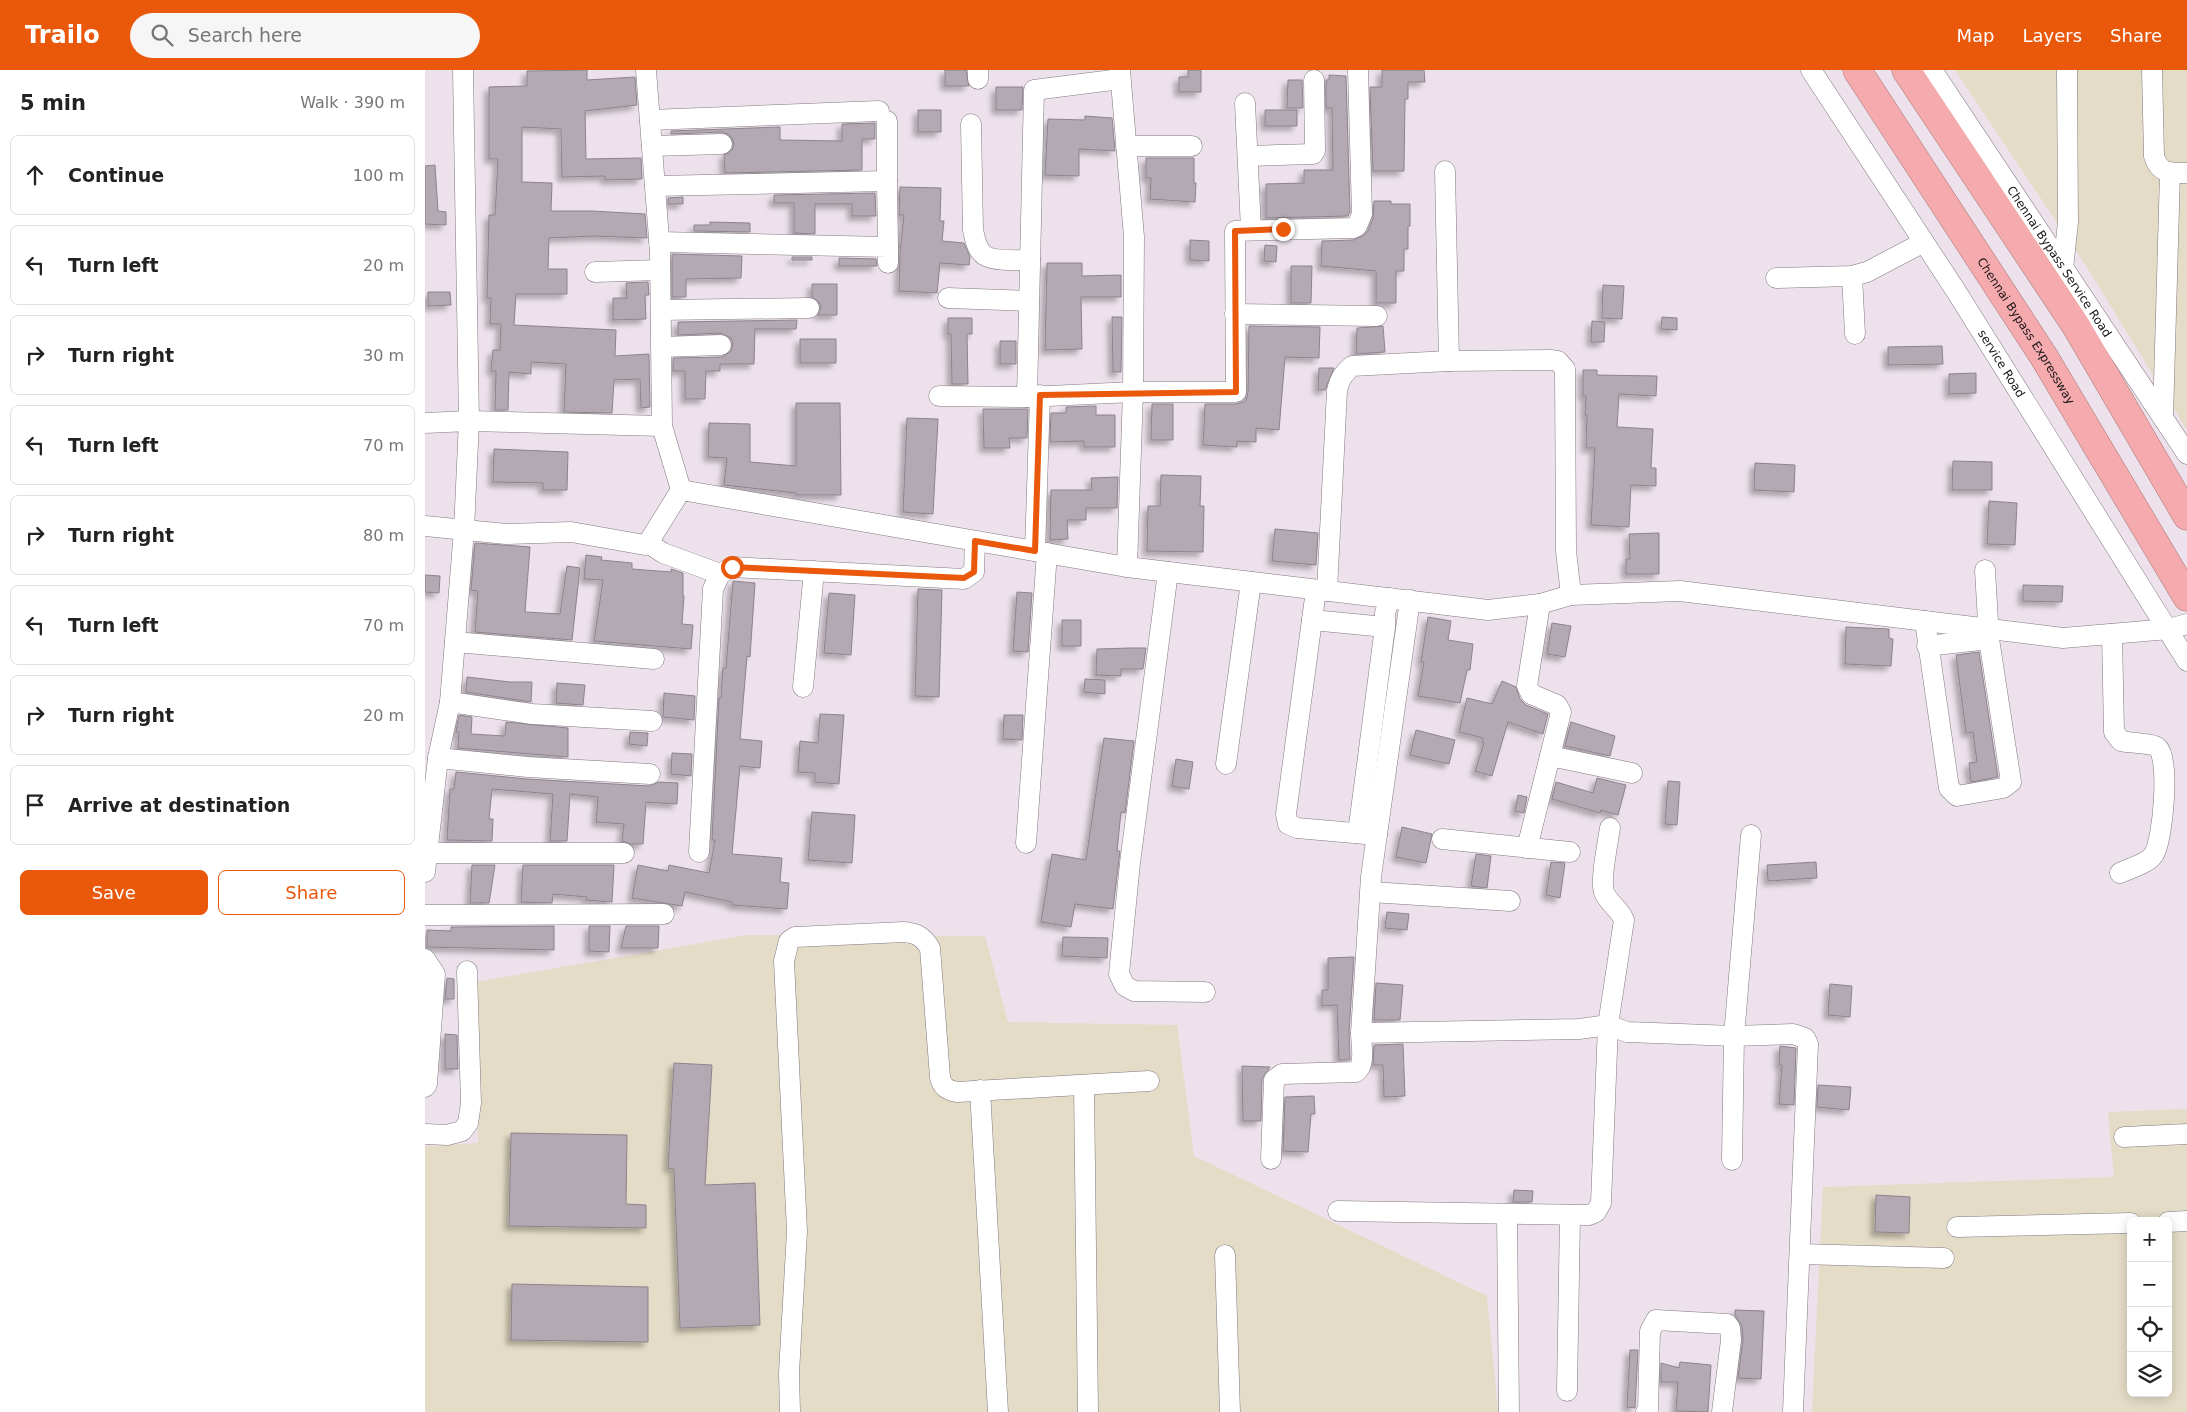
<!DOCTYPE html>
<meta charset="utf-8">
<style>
:root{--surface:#fff;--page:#f6f6f6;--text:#222;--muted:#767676;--line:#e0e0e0;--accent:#ea580c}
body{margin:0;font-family:"DejaVu Sans",sans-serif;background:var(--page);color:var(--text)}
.controls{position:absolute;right:15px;bottom:15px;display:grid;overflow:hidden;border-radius:8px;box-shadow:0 2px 12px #0003}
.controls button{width:45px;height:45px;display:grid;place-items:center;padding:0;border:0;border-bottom:1px solid var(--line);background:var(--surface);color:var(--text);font:25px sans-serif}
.stop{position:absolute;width:15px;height:15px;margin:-11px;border:4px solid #ea580c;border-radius:50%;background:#fff}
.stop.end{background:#ea580c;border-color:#fff;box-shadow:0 1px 5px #0008}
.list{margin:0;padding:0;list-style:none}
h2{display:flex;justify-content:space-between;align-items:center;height:65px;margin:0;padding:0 20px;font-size:21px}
h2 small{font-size:16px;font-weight:400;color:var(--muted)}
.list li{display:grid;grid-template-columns:32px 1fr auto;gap:15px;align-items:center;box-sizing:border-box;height:80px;margin:0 10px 10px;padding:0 10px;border:1px solid var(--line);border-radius:8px}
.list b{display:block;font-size:19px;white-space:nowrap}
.list em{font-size:16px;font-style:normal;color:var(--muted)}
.actions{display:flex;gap:10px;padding:15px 20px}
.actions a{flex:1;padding:11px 0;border:1px solid var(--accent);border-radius:8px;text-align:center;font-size:18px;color:var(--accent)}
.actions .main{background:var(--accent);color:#fff}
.icon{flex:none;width:28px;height:28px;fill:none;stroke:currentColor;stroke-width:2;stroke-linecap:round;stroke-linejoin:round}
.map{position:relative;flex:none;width:1762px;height:1342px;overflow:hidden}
header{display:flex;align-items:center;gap:30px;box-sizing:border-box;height:70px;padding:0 25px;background:var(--accent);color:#fff}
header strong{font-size:24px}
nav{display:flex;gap:28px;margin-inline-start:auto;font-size:18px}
.search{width:350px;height:45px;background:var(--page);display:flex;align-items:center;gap:12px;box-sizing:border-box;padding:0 18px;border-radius:28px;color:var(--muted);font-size:19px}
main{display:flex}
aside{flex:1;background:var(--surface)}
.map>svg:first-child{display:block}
.industrial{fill:#e4dcc6;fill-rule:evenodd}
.building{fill:#b3a9b2;stroke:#8d838c;filter:url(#shadow)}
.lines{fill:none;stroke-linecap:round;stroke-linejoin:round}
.minor-casing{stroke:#827881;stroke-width:21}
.highway-casing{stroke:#a87679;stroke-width:29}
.minor{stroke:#fff;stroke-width:20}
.highway{stroke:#f5abad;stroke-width:28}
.route{stroke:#ea580c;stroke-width:6}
.labels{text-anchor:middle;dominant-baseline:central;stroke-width:4;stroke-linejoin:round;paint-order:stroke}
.street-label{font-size:12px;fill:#191518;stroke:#faeff9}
</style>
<header>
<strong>Trailo</strong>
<div class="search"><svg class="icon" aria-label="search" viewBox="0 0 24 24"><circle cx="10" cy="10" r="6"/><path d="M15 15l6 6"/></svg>Search here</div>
<nav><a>Map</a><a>Layers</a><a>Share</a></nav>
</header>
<main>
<aside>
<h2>5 min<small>Walk · 390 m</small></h2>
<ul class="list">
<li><svg class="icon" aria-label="ahead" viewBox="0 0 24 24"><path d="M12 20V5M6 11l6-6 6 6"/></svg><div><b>Continue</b></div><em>100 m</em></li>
<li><svg class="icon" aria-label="left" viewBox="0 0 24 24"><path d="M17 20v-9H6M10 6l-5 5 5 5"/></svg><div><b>Turn left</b></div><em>20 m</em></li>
<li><svg class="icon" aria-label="right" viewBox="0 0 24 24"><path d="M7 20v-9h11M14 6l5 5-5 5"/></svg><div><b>Turn right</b></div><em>30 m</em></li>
<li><svg class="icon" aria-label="left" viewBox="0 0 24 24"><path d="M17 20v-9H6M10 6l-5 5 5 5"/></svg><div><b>Turn left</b></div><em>70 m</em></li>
<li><svg class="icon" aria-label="right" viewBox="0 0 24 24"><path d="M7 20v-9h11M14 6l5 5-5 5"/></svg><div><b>Turn right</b></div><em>80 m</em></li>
<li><svg class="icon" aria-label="left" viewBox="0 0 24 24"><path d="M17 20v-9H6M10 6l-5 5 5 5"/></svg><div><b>Turn left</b></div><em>70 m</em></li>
<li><svg class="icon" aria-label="right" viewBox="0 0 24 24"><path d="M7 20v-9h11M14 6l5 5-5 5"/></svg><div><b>Turn right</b></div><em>20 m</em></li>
<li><svg class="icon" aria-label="arrive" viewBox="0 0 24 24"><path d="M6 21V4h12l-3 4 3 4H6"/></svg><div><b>Arrive at destination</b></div></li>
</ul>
<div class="actions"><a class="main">Save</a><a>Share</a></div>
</aside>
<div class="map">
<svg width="1762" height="1342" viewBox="0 0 1762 1342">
<defs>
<filter id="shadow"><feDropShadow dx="-4.5" dy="4.5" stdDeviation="2.5" flood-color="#0004"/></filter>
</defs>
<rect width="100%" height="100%" fill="#ede2ec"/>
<!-- industrial -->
<path class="industrial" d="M1530,0H1762V360L1663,199Z
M322,865L560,866L583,952L752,955L769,1086L1062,1226L1073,1342H0V1076L53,1073L51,912Z
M1762,1039V1342H1387L1398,1117L1689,1107L1683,1042ZM1706,1151H1743V1323H1706Z"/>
<!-- building -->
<path class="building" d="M162,0V10L210,7L212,35L160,41L161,89L216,88L217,109L180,110V106L137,107L136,59L97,57V112L127,113L126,141H167L220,144L222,168L168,166L124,168L123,199H142V224H91L89,255L191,260L190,286L224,284L225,337L216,338L215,309L189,310L187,343L139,342L141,294L106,292V304L84,302L83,340H70L71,301H66L68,280H75L76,254H65L66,228H62L64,145H70L73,89H64V17L102,16V1Z
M520,0H541L544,16H520Z
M763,0H776V22H754V7H763Z
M957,0H999L1000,12H983V29H980L979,101H948L945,17H957Z
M904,5L921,6L925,142L923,146L841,148V114L879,113V100H908L907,38H901V10H904Z
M863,10H877L878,38H862Z
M571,17H598L597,40H571Z
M493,40H516V62H493Z
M840,40H872V56H840Z
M660,46L687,48L690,81L654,79V106L620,105L623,49L660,50Z
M450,53V69H437V100L300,103L299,85L307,80L309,74L307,68L303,64L297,62L246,64V61L355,57V70L417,71V54Z
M721,88H769V113H771L770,132L725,129L726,108H721Z
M10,95L13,141L21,142V155L0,154V96Z
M475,117L516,118L515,151H519L517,171L539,173L545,187L544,195L515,193L512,223L474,221L475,182L479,145H474Z
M450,123L451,146H427V134H390V164L369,163V133H349V125Z
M258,127V134H243V128Z
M949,131H966V134H985V156H983V179H979V201H971V233H951V201L896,196L897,171L928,170L938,166L943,161L948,149Z
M285,152L325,153V162L269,161V155H285Z
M765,170L784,171V191L765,190Z
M840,175L852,176L851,192L839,191Z
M247,184L317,186L316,208L261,209V227H247Z
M367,187H387V190H367Z
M414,188L451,189L452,196H414Z
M622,193H657V206L696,205V227H656L657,279L620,280Z
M866,196H887L886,233H866Z
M223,212L224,225H220L221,249L188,250V228H202L201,213Z
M387,214H412V245H393L396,237L394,232L387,227Z
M1178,215L1199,216L1197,249L1177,248Z
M3,222H25L26,235L3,236Z
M687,247H697L696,302H688Z
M1237,247L1252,248V260L1236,259Z
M523,248H547V264H542L543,314H527L526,264H523Z
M372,250L371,259H330L329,294H295V301H281L280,329H260V301H248V288L297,287L306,281L308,274L306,268L296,263L253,265V252Z
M1167,251L1180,252L1179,272H1166Z
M824,256L895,257L894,288L860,287L854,360L831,358V372L812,371V377L778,375L780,334H811L821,331L823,322Z
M958,256L960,282L931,284L932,258Z
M375,269H411V293H375Z
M575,271H591V294H575Z
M1517,276L1518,294L1463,295V277Z
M894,298H909L900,320H893Z
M1158,300H1172V305L1232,306L1231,326L1194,324L1192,357L1228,359L1226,398H1231V416L1206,415L1204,457L1166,455L1170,378H1161L1162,345H1160L1161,326H1158Z
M1551,303V323L1524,324V304Z
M371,333H415L416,425H371V423L299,415L302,388L283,387L284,353L325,354V392L371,396Z
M727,334H748V370H726Z
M671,336V345H690V377H659V371L625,372L626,343H641V337Z
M558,339H603L602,368H584L585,378H559Z
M482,348L513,349L508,444L478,442Z
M69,379L143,382L142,420H118V413L68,412Z
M1528,391L1567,392V420H1527Z
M1330,393L1370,395L1369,422L1329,420Z
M736,405L776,406L775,436H779L778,482L722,481L723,436H735Z
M693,407L692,438H661V450H642L643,469L625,470L626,420H667L666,408Z
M1564,431L1592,433L1590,475L1562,474Z
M850,459L893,463L891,495L847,491Z
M1234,463V504H1201V489H1205L1204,464Z
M50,473L105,477L100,542L135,544L142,496L155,498L147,570L50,562L53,521L46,520Z
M161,485L177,487L176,490L207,493V499L246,502V499L258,503V525L259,526L257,554L268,555L266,579L169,571L178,510L159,509Z
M0,505L15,506L14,523L0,522Z
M308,511L330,513L325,587L322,586L315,669L337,671L335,698L315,696L307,784L357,788L355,812L364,813L362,839L307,835V832L260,822L257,836L207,828L213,795L243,801L244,795L284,803L290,770H287L294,628H296L298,598H301Z
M1598,515L1638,516L1637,532L1598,531Z
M493,519L517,520L514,627L490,626Z
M592,522L607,523L603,582L588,581Z
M404,523L430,525L426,585L399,583Z
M1003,547L1026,551L1023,570L1048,574L1045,600H1042L1035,633L993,626L999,592H996Z
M637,550H656V576H637Z
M1127,553L1146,556L1140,587L1122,584Z
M1421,557L1464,559V568L1468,569L1466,596L1420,594Z
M706,578H721L718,599H696V606L671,605L672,579Z
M1554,582L1573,707L1546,712L1544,693L1552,692L1548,662L1541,663L1531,585Z
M42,607L85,612H107L106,632L41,622Z
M660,609L680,610V624L659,622Z
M1077,611L1091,617L1095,629L1101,635L1123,644L1118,664L1083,652L1067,706L1050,701L1059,673L1057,672L1058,668L1034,662L1042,628L1067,634Z
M132,613L160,615L158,635L131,633Z
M239,623L270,626L269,650L238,647Z
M395,644L419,645L414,714L390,712V703L373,702L375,671L393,673Z
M34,645L47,647L46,664L80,666L81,652L143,658V687L33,678L34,662H31Z
M579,645H598L597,670L578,669Z
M1146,652L1190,666L1185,686L1140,676Z
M991,660L1030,670L1024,694L985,685Z
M205,662L223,663L222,676L204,674Z
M679,668L709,671L700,743L696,742L692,781H695L688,839L650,834L646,857L616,852L627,784L661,790Z
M247,683L267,684L266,706L246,704Z
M751,689L768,692L764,719L747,716Z
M31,702L102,709L224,716L234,712L253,713L252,734L221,732L218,774H206L197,771L199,754L171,752L173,727L145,724L142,771H125L128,724L67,719L64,749H68L67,771L22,770L25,719H29Z
M1172,708L1201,715L1193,745L1176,740L1175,743L1127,729L1131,712L1168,723Z
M1243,711L1255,712L1252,755L1240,754Z
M1093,725L1102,727L1099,743L1090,741Z
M387,742L430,745L427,793L383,790Z
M977,757L1007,764L1001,793L971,787Z
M1051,784L1066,786L1062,818L1046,816Z
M1126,792L1140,793L1135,828L1121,825Z
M1391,792L1392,808L1343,811L1342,795Z
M47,795H70L64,833H45Z
M98,795H189L187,832L161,830L162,827L128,824L127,833L96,832Z
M962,842L984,844L982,860L960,858Z
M129,856V880L2,877V860L26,861V857Z
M164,856H185L184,882L164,881Z
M201,856H234L233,878H196Z
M638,867L683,868L682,888L637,886Z
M929,887L924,962L925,988V990H914L912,935L897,936V920H903V888Z
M22,908L29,909V929H20Z
M951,913L978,915L975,950H949Z
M1405,914L1427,916L1425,947L1403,945Z
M20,964L32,965L33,999H20Z
M978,974L980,1026L959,1027L958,995H948L949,975Z
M1355,976L1371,978L1369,1035L1354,1034L1357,995H1354Z
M249,993L287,995L280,1115L330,1113L335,1255L255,1258L249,1099L243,1098Z
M817,996L845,997L837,1009L836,1051H818Z
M1393,1015L1426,1017L1424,1040L1392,1037Z
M889,1026L890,1044H886L883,1082L858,1081L860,1027Z
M86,1063L202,1065L201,1134L221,1135V1158L84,1156Z
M1089,1120L1108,1121L1107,1132H1088Z
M1451,1125L1485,1127L1484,1163L1450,1162Z
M87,1214L223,1217V1272L86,1270Z
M1310,1240L1339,1241L1336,1309L1313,1308L1318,1269L1317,1256L1310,1245Z
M1205,1280H1213L1210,1338L1202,1337Z
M1255,1292L1286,1295L1283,1342L1251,1341L1253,1312H1236V1293L1254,1298Z"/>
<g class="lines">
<defs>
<g id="minor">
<path d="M38,0L44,351L237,356"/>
<path d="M221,0L235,182L237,356L256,420"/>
<path d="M553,0V9"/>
<path d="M695,0L709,167L708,322L702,497"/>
<path id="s1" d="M1386,0L1531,221L1762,591"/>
<path id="s2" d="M1507,0L1762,384"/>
<path d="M1727,0L1729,86C1734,104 1746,103 1762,103"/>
<path d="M695,9L609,20L602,327L708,322H811L810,161L928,158L932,156L937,144L933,0"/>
<path d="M820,33L826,160"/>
<path d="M225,50L454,41"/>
<path d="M462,51V111"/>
<path d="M546,54L548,160C550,168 551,177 557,183C564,192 594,190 605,190"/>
<path d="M227,76L297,74"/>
<path d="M701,76H767"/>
<path d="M824,86L888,84L890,81L889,10"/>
<path d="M1020,101L1024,291"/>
<path d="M230,116L462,111L463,177"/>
<path d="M234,172L463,177V193"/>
<path d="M1638,199L1643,152L1642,0"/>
<path d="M170,202L235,200"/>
<path d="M1427,206L1430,264"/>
<path d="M1351,208L1427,206L1442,202L1499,172"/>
<path d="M523,228L604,231"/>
<path d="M236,240L384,238"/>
<path d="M810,244L952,246"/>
<path d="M236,277L296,275"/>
<path d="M514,326L602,327"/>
<path d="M1738,348L1745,103"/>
<path d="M0,353L44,351L39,460L25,632L13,688L0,802"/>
<path d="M0,456L81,464L146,462L220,475L223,473L256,420L702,497L1063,540L1115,534L1146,525L1255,521L1638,568L1744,559L1762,554"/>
<path d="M223,473L238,483L295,504"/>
<path d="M610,481L615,325"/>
<path d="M743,502L705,793L694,904L700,916L709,921L780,922"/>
<path d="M891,520L861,744L863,754L872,758L952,765"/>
<path d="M902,521L912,321C914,310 918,304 927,296L1024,291L1127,290L1133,291L1140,299L1141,481L1146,525"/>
<path d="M985,530L946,807L936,963L1154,959L1183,955L1202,962L1309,966L1368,964L1380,968L1383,974L1368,1342"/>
<path d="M887,550L960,557"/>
<path d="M1500,551L1524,718L1532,726L1578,718L1586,712L1564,569L1560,500"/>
<path d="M1687,564L1689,662L1696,671C1704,673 1728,673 1733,678C1745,689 1738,770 1729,784C1723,794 1705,798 1695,803"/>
<path d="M30,572L229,589"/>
<path d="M1502,576L1564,569"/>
<path d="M378,617L389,501"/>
<path d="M25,632L107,644L227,651"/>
<path d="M1125,686L1207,703"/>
<path d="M13,688L103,697L225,704"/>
<path d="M801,694L826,512"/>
<path d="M933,763L960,557V543L965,528"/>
<path d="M1017,769L1145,782"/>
<path d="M601,773L622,483"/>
<path d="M1102,778L1136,642L1132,635L1106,624L1102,616L1115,534"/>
<path d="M274,782L288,519L295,504L307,497L539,509L549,502L550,471"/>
<path d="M1,783H199"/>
<path d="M946,822L1085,831"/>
<path d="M0,845L239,844"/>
<path d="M0,889L10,904L2,1014L0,1017"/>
<path d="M659,1015L663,1342"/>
<path d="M555,1020L573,1342"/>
<path d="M0,1064L22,1065L37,1061L43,1053L46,1033L42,901"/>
<path d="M1699,1067L1762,1064"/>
<path d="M846,1089L849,1010L857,1004L931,1002C941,995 936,974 936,963"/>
<path d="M1307,1090L1309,966L1326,765"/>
<path d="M913,1141L1164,1145L1171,1142L1176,1133L1183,955L1199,850C1194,838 1183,833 1179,822C1175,810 1183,772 1185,758"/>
<path d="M1082,1144L1084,1342"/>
<path d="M1743,1152L1762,1151"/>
<path d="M1532,1157L1706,1153"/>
<path d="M1375,1184L1519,1188"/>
<path d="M800,1185L805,1342"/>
<path d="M1142,1321L1145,1145"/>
<path d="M365,1342L364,1303L372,1161L359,891L364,871L370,867L479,862C492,863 498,867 505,878L515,1007C517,1017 522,1020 532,1022L724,1011"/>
<path d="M1221,1342L1223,1339L1225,1261L1231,1250L1302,1254L1305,1258L1306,1270L1297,1342"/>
</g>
<g id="highway">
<path id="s3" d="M1432,0L1619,287L1762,527"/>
<path d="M1481,0L1651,256L1762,446"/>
</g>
</defs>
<!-- minor casing -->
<use href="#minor" class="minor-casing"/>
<!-- highway casing -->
<use href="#highway" class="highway-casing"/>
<!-- minor -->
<use href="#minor" class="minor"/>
<!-- highway -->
<use href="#highway" class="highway"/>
</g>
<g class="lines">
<!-- route -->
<path class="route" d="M307,497L539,508L549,502L550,471L610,481L615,325L811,322L810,161L858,159"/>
</g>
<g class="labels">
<!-- street labels -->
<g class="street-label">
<text stroke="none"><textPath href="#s2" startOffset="230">Chennai Bypass Service Road</textPath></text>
<text stroke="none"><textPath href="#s3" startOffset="311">Chennai Bypass Expressway</textPath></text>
<text stroke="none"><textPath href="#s1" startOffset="350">service Road</textPath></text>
</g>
</g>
</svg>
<div class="controls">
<button>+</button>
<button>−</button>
<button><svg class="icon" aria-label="locate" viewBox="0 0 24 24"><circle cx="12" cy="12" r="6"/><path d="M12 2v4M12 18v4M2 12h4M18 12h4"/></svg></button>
<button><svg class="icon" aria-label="layers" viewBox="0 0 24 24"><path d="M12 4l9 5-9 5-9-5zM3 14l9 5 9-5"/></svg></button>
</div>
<div class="stop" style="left:307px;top:497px"></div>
<div class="stop end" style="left:858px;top:159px"></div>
</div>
</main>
